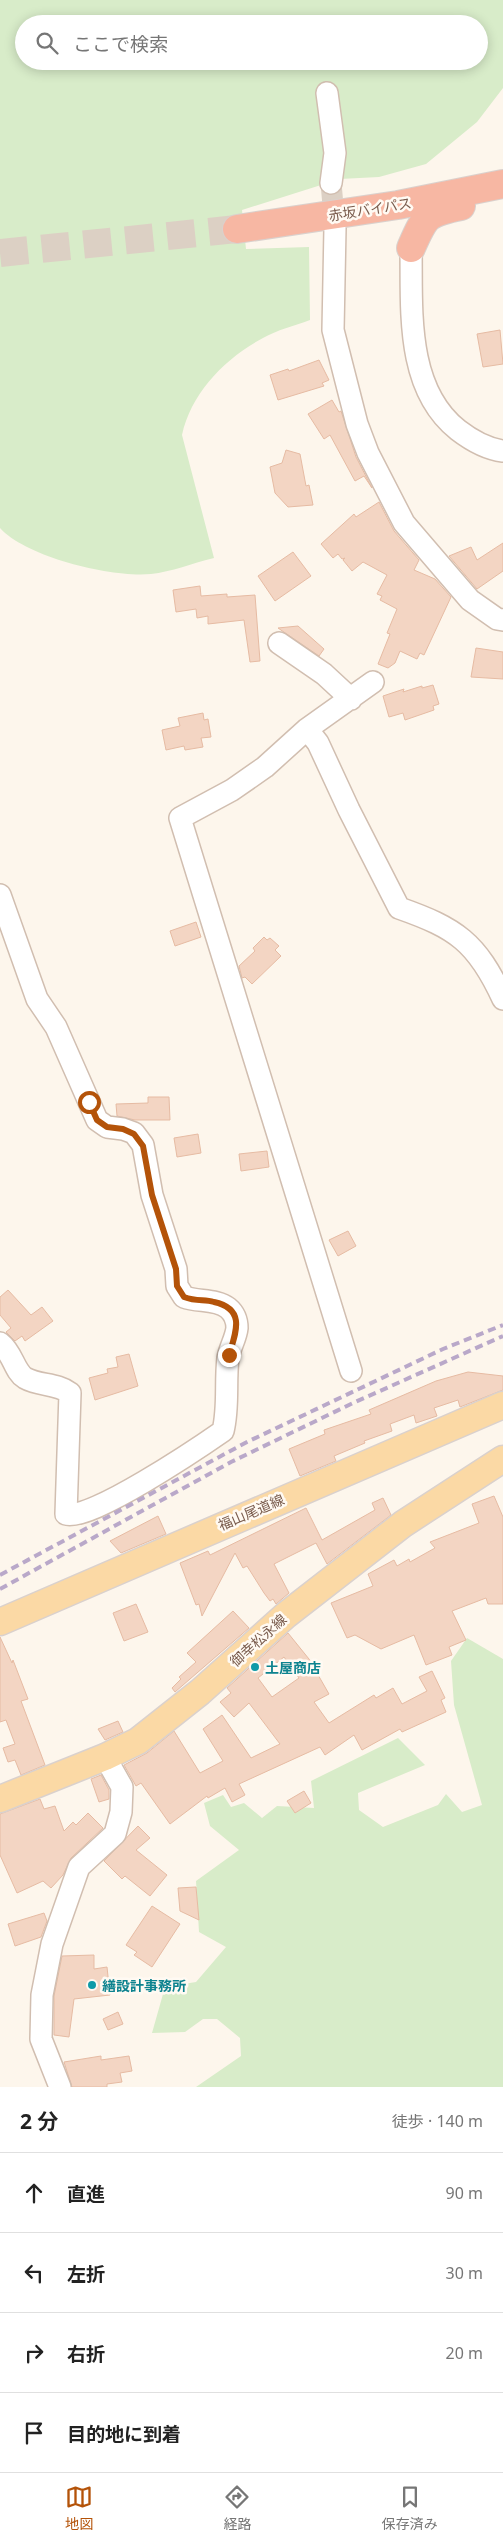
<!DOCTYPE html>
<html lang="ja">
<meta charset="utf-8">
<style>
:root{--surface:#fff;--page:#f2f2f2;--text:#222;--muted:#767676;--line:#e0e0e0;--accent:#b45309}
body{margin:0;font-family:"Noto Sans","Noto Sans JP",sans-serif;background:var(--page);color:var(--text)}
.stop{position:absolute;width:15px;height:15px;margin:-11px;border:4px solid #b45309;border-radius:50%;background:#fff}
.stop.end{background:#b45309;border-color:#fff;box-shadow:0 1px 5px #0008}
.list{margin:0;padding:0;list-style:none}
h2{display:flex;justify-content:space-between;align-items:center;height:65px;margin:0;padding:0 20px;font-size:21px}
h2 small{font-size:16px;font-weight:400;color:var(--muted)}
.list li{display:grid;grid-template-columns:32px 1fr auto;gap:15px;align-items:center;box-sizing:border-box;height:80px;padding:0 20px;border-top:1px solid var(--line)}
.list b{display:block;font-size:19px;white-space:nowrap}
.list em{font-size:16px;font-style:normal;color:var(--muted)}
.icon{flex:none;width:28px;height:28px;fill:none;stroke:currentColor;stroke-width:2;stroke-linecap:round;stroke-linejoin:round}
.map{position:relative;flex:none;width:503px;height:2087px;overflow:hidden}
.search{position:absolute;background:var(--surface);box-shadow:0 2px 12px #0003;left:15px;right:15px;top:15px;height:55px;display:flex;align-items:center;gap:12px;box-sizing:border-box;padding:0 18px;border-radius:28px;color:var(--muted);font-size:19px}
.sheet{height:385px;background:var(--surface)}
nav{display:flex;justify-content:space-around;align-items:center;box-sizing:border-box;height:70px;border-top:1px solid var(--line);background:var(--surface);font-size:14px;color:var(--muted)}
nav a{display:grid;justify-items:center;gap:2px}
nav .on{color:var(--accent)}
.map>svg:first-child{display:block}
.green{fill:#d8ecc9;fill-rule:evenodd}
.building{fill:#f3d5c3;stroke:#e6bba3;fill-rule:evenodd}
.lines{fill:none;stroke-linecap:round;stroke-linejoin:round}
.minor-tunnel{stroke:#dcd0c4;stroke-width:21;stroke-dasharray:21 11;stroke-linecap:butt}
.highway-tunnel{stroke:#dcd0c4;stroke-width:28;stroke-dasharray:28 14;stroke-linecap:butt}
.minor-casing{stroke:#d1beb0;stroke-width:24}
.major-casing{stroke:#dad1cd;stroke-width:29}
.highway-casing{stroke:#dad1cd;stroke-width:30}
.minor{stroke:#fff;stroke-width:21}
.major{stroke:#fbd9a5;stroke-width:26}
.highway{stroke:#f7b7a3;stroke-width:28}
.rail{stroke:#b9a8c9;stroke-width:4;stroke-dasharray:8 5;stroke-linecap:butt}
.route{stroke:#b45309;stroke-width:6}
.culture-dot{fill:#0f9aa8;stroke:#fffaf3;stroke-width:2}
.labels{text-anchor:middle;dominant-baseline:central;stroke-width:5;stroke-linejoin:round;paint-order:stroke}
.street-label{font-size:14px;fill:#7a5c4d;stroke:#fffaf3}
.culture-label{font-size:14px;font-weight:bold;fill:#0d838f;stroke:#fffaf3;text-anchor:start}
</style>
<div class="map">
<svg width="503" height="2087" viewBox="0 0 503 2087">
<rect width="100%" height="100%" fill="#fdf6ec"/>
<!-- green -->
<path class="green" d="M0,0H503V88L477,122L426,164L379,177L340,179L242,210L246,249L309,247L310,320C294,326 277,330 263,338C225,358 191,393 182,435L214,558C193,563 171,572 151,574C112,578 26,557 0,528ZM24,24H479V61H24Z
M467,1638L503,1659V2087H196L241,2056L240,2038L217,2019H203L185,2032L152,2033L165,1987L196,1982L226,1947L199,1932L196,1881L239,1850L210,1826L204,1803L223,1795L231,1807L244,1803L262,1818L277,1806L314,1808L311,1781L398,1738L425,1765L358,1793L359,1810L383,1827L438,1805L446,1794L462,1812L482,1805L454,1705L451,1661Z"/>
<!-- building -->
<path class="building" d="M500,330L503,364L483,367L477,334Z
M319,360L329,380L322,383L324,386L278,400L270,375L288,369L289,371Z
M332,400L339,412L341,411L356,457L372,488L364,476L355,481L330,435L324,439L308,414Z
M286,450L300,454L306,486L309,485L313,505L288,507L275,493L270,467L282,463Z
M379,502L394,531L419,560L414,570L435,579L451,597L424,655L420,653L417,659L400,651L395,663L388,668L378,664L390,634L387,633L397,609L380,600L382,596L377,594L387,575L363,562L352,571L343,560L345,558L342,559L338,554L333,558L321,544L354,514L356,517Z
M503,543V571L477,589L449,556L471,547L477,560Z
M293,552L311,576L275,601L258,576Z
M200,586L201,596L227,594V597L255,595L260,661L250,662L244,620L208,624V616L197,618L196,609L176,612L173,590Z
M298,626L324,649L319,656L278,628Z
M476,648L503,652V679L471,677Z
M433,685L439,704L433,706L434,710L405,720L403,713L389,717L383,696L404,689L403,692L422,686V688Z
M203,713L204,720L208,719L211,737L201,738L203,747L185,750L184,746L166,750L162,730L180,726L178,718Z
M196,922L201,937L175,946L170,931Z
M264,937L267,940L270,938L279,946L275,950L281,956L252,984L245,977L242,978L239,966L255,951L253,948Z
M148,1097H169L170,1120H135L117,1116L116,1104L148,1103Z
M198,1134L201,1153L177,1157L174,1138Z
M267,1151L269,1167L241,1171L239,1154Z
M348,1231L356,1246L338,1256L329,1240Z
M8,1290L31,1315L42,1307L53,1321L25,1341L22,1336L15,1341L6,1332L11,1328L0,1315V1297Z
M129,1354L138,1386L95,1400L89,1378L108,1373L107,1369L118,1367L116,1357Z
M468,1372L503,1376V1390L460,1407L458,1400L434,1408L437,1416L416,1423L414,1415L390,1424L392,1431L364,1441L365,1443L334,1456L336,1461L300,1476L289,1449L325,1434L324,1430L371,1414L369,1410L436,1381Z
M494,1496L503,1517V1604H488L486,1598L452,1611L466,1640L449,1647L452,1655L426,1665L414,1635L381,1649L355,1635L347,1638L331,1603L373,1586L368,1574L394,1560L397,1566L409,1559L410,1562L435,1548L430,1542L479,1523L472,1504Z
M383,1498L391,1515L327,1564L316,1543L274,1564L289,1593L276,1604L273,1599L270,1601L264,1593L247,1566L243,1568L235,1553L202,1616L199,1604L196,1605L180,1563L208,1551L210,1555L306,1508L322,1540L375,1510L372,1503Z
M158,1516L166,1534L121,1553L110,1541Z
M136,1604L148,1632L124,1641L113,1613Z
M233,1611L249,1628L175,1692L172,1688L181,1679L179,1677L196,1662L187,1653Z
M288,1633L309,1659L329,1694L314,1702L329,1723L374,1695L376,1698L393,1688L402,1704L427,1691L419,1677L432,1671L445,1698L441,1700L446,1712L402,1732L400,1729L362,1750L354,1735L325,1755L320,1747L239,1784L245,1795L232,1802L225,1788L208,1798L207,1796L170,1824L141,1783L136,1786L124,1765L147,1753L174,1731L200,1773L223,1761L203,1729L222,1715L251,1758L280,1744L249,1703L234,1717L220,1702L231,1693L227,1688ZM284,1657L299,1678L272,1697L258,1678Z
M0,1637L12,1663L13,1660L28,1699L21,1701L45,1765L21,1775L15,1760L8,1762L3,1748L15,1744L6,1720L0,1722Z
M118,1721L123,1732L105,1740L98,1729Z
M101,1775L109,1790V1799L99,1802L91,1779Z
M304,1791L311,1803L295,1813L287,1801Z
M40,1799L44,1809L55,1806L64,1831L73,1822L76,1825L88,1813L103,1828L71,1858L63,1875L51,1888L43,1881L17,1893L0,1855V1814Z
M138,1826L150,1838L136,1850L167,1875L150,1896L125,1876L122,1879L104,1861Z
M196,1887L199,1920L180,1911L178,1888Z
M152,1906L180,1924L152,1967L134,1955L137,1952L126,1945Z
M44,1913L47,1921L41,1937L15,1946L8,1924Z
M94,1955V1969L107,1967L110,1995L74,1999L69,2037L54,2035V1996L62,1956Z
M118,2012L123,2024L108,2030L103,2019Z
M101,2056V2060L129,2056L132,2071L120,2073L122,2082L107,2084V2087H72L64,2062Z"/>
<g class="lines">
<!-- minor-tunnel -->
<path class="minor-tunnel" d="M331,183L335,228"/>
<!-- highway-tunnel -->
<path class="highway-tunnel" d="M0,253L237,229"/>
<defs>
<path id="minor" d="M327,93L335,153L331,183
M335,228L333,330L357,424L368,453L404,523L470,600L497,619L503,620
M411,248C412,309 405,388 458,430C471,440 487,449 503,451
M279,643L324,674L351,699
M307,729L318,743L349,810L399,908C456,928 477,942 503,999
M0,895L37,999L56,1027L97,1120L107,1127L123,1129L134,1133L143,1145L152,1195L176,1269L177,1286L184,1297C198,1302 217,1299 228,1308C234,1313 237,1319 237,1328C236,1338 230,1347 228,1358C225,1382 229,1407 223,1431C200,1447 89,1522 66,1514L70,1393C57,1383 39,1386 25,1378C14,1371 13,1353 0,1343
M351,1371L180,818L232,790L265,767L307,729L373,682
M60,2087L41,2039L42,1995L52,1944L79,1867L115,1834L121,1812L122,1787L105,1757"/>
<path id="major" d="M0,1622L503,1405
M0,1799L105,1757L138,1741L200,1692L286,1615L403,1524L503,1459"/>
<path id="highway" d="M237,229L398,205L503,184
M411,248C425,216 426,213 461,206"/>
</defs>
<!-- minor casing -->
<use href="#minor" class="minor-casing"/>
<!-- major casing -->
<use href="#major" class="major-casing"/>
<!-- highway casing -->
<use href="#highway" class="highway-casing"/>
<!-- minor -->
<use href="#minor" class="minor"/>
<!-- major -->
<use href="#major" class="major"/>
<!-- highway -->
<use href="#highway" class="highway"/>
<!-- rail -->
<path class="rail" d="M0,1575L247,1442L443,1349L503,1325
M0,1589L231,1462L353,1403L503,1336"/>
</g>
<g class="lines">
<!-- route -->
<path class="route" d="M89,1102L97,1120L107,1127L123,1129L134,1134L143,1146L152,1195L176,1269L177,1286L184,1297C197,1302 204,1299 214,1302C246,1309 236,1332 229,1355"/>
</g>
<!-- markers -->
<g class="culture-dot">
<circle cx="255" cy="1667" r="5"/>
<circle cx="92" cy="1985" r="5"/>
</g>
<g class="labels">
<!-- street labels -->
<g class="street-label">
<text transform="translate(370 209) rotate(-9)">赤坂バイパス</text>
<text transform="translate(251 1512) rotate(-23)">福山尾道線</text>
<text transform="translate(258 1640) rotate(-42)">御幸松永線</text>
</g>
<!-- culture labels -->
<g class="culture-label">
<text x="265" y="1667">土屋商店</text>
<text x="102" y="1985">繕設計事務所</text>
</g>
</g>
</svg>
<div class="stop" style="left:89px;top:1102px"></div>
<div class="stop end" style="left:229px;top:1355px"></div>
<div class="search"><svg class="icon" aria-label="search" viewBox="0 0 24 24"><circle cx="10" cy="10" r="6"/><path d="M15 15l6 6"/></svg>ここで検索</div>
</div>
<section class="sheet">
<h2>2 分<small>徒歩 · 140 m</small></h2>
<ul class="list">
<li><svg class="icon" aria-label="ahead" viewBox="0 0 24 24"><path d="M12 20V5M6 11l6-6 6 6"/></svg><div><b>直進</b></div><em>90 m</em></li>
<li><svg class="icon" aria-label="left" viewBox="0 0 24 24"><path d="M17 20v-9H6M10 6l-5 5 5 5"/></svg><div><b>左折</b></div><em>30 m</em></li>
<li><svg class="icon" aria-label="right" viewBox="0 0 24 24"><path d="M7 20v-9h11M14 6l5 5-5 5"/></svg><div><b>右折</b></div><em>20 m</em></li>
<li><svg class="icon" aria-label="arrive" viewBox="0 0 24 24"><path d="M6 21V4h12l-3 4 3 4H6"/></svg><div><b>目的地に到着</b></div></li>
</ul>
</section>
<nav>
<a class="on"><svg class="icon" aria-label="map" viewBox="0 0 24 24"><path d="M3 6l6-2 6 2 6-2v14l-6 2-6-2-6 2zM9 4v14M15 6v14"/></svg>地図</a>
<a><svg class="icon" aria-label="directions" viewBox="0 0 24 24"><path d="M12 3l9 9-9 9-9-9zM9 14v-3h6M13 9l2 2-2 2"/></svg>経路</a>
<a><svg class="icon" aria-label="saved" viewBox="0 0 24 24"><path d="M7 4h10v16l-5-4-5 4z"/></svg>保存済み</a>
</nav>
